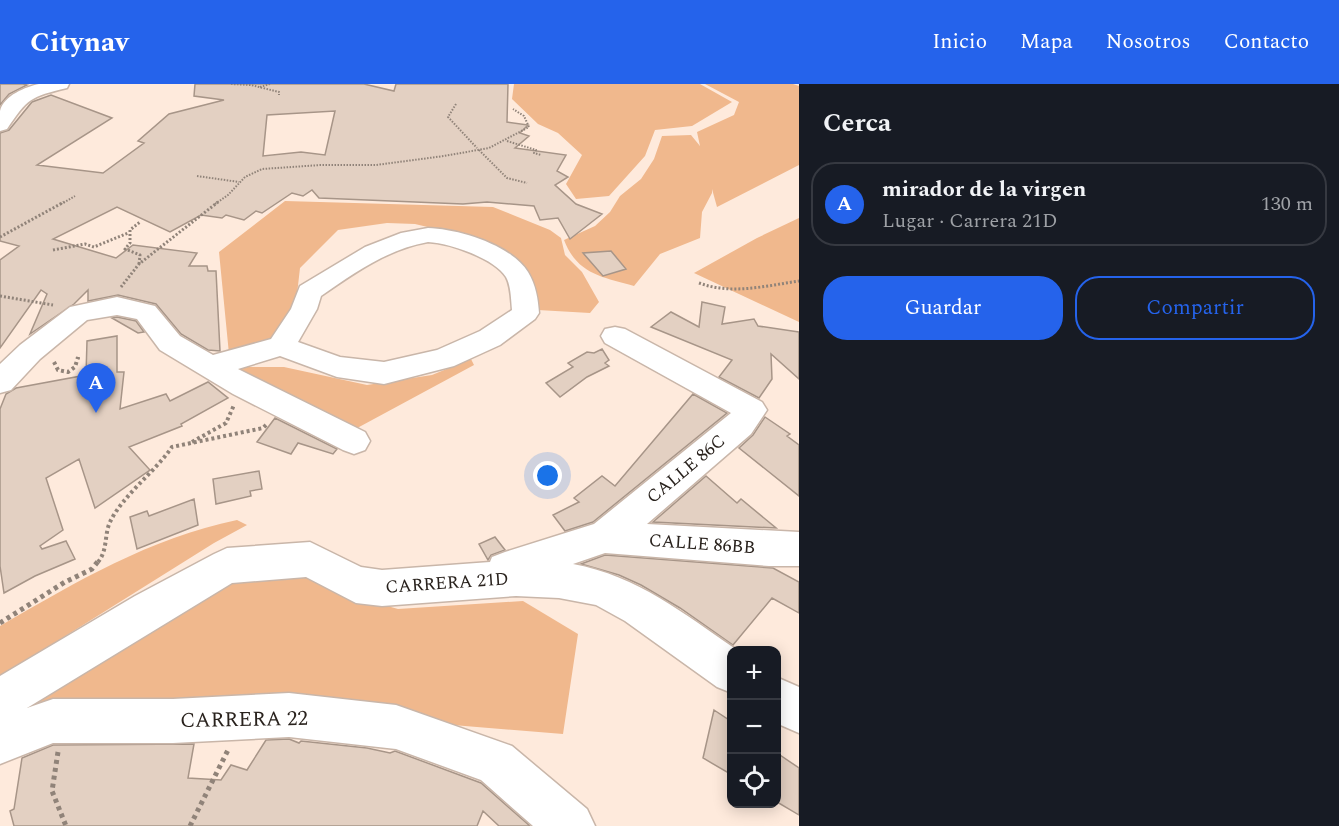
<!DOCTYPE html>
<html lang="es">
<meta charset="utf-8">
<style>
:root{--surface:#171b24;--page:#20242c;--text:#f1f3f6;--muted:#9ea1a6;--line:#363941;--accent:#2563eb}
body{margin:0;font-family:Spectral,serif;background:var(--page);color:var(--text)}
.controls{position:absolute;right:18px;bottom:18px;display:grid;overflow:hidden;border-radius:12px;box-shadow:0 3px 15px #0003}
.controls button{width:54px;height:54px;display:grid;place-items:center;padding:0;border:0;border-bottom:2px solid var(--line);background:var(--surface);color:var(--text);font:30px sans-serif}
.you{position:absolute;left:548px;top:392px;width:21px;height:21px;margin:-15px;border:4px solid #fff;border-radius:50%;background:#1a73e8;box-shadow:0 0 0 9px #1a73e833}
.badge{display:grid;place-items:center;width:39px;height:39px;border-radius:50%;background:var(--accent);color:#fff;font-size:20px;font-weight:700}
.pin{position:absolute;translate:-50% -50px;filter:drop-shadow(0 2px 3px #0008)}
.pin::after{content:'';position:absolute;top:32px;width:21px;height:18px;background:inherit;clip-path:polygon(0 0,100% 0,50% 100%)}
.list{margin:0;padding:0;list-style:none}
h2{display:flex;justify-content:space-between;align-items:center;height:78px;margin:0;padding:0 24px;font-size:26px}
h2 small{font-size:20px;font-weight:400;color:var(--muted)}
.list li{display:grid;grid-template-columns:39px 1fr auto;gap:18px;align-items:center;box-sizing:border-box;height:84px;margin:0 12px 12px;padding:0 12px;border:2px solid var(--line);border-radius:24px}
.list b{display:block;font-size:22px;white-space:nowrap}
.list p{margin:0;font-size:20px;white-space:nowrap;color:var(--muted)}
.list em{font-size:20px;font-style:normal;color:var(--muted)}
.actions{display:flex;gap:12px;padding:18px 24px}
.actions a{flex:1;padding:14px 0;border:2px solid var(--accent);border-radius:24px;text-align:center;font-size:21px;color:var(--accent)}
.actions .main{background:var(--accent);color:#fff}
.icon{flex:none;width:33px;height:33px;fill:none;stroke:currentColor;stroke-width:2;stroke-linecap:round;stroke-linejoin:round}
.map{position:relative;flex:none;width:799px;height:742px;overflow:hidden}
header{display:flex;align-items:center;gap:36px;box-sizing:border-box;height:84px;padding:0 30px;background:var(--accent);color:#fff}
header strong{font-size:28px}
nav{display:flex;gap:33px;margin-inline-start:auto;font-size:21px}
main{display:flex}
aside{flex:1;background:var(--surface)}
.map>svg:first-child{display:block}
.green{fill:#f0b88d}
.building{fill:#e3d0c2;stroke:#a79588;stroke-width:1.5;fill-rule:evenodd}
.lines{fill:none;stroke-linecap:round;stroke-linejoin:round}
.minor-casing{stroke:#c9b6a9;stroke-width:3}
.path-far3{stroke:#908379;stroke-width:2;stroke-dasharray:1.5 1.5;stroke-linecap:butt}
.path-far2{stroke:#908379;stroke-width:3;stroke-dasharray:2 2;stroke-linecap:butt}
.path-far1{stroke:#908379;stroke-width:4;stroke-dasharray:3 3;stroke-linecap:butt}
.path{stroke:#908379;stroke-width:5;stroke-dasharray:4 4;stroke-linecap:butt}
.minor{fill:#fff;fill-rule:evenodd}
.labels{text-anchor:middle;dominant-baseline:central;stroke-width:5;stroke-linejoin:round;paint-order:stroke}
.street-label{font-size:18px;fill:#29221d;stroke:#fff}
.near-street-label{font-size:21px;fill:#29221d;stroke:#fff}
</style>
<header>
<strong>Citynav</strong>
<nav><a>Inicio</a><a>Mapa</a><a>Nosotros</a><a>Contacto</a></nav>
</header>
<main>
<div class="map">
<svg width="799" height="742" viewBox="0 0 799 742">
<rect width="100%" height="100%" fill="#feeadc"/>
<!-- green -->
<path class="green" d="M514,0H700L732,18L692,42L655,46L645,72L609,112L576,115L566,100L582,71L558,49L538,40L512,15Z
M705,0H793L799,2V81L717,123L712,105V109L702,128L700,154L660,170L634,202C602,193 577,190 564,156L595,142L610,128L620,112L641,95L654,75L662,52L691,51L700,62L697,48L734,31L739,18Z
M285,117L493,123L550,146L561,154L565,171L582,188L599,218L590,229L538,226L525,193L440,146L415,140L387,139L338,146L300,184L296,219L275,257L229,270L219,168Z
M799,134V238L694,189L757,154Z
M471,275L474,281L348,349L233,283H284L367,301L432,291Z
M237,436L247,441L214,459L0,593V542C76,498 150,454 237,436Z
M297,483L352,512L398,525L523,517L578,550L563,650L405,637L0,630L221,500Z"/>
<!-- building -->
<path class="building" d="M0,0H23L27,1L9,10L0,21Z
M195,0H364L394,7L396,0H508L507,38L528,41L520,49L529,52L515,64L566,71L557,87L568,93L555,101L576,120L602,130L570,155L558,134L540,136L534,122L487,118L463,120L319,114L312,106L303,112L292,109L262,129L256,127L244,136L226,131L222,134L201,131L170,148L117,123L53,155L116,174L133,161L197,169L189,182H207L208,187H216L220,267L208,266L181,250L156,220L118,211L88,217V206L74,220L30,250L47,210L41,206L0,264V176L19,162L0,157V49L9,46L32,18L51,11L112,34L37,81L103,89L144,59L138,57L169,30L224,16L194,12ZM335,27L325,71L301,68L263,72L267,31Z
M611,167L626,185L603,192L583,169Z
M702,218L725,223L722,240L754,235L758,242L799,248V295L771,270L772,295L759,314L719,293L732,276L651,243L671,228L699,243Z
M117,233L136,237L144,248L138,249L112,234Z
M117,252V288H124L120,325L166,310L170,317L208,298L228,314L181,340L182,342L129,363L150,386L95,424L79,375L46,394L63,446L40,462L42,465L66,457L75,475L35,492L4,509L0,482V325L6,310L16,304L86,291L87,257Z
M602,265L609,276L605,279L609,282L587,293L560,313L546,299L573,283L568,279L587,268L594,269Z
M693,310L727,329L593,438L565,447L553,431L579,418L574,414L602,392L615,402Z
M765,333L790,350L787,352L799,361V412L739,364L753,351Z
M275,334L337,365L333,370L298,359L291,370L257,358Z
M259,387L262,405L250,407L251,412L216,420L213,395Z
M706,392L737,419L741,415L776,444L653,438Z
M194,415L198,441L137,465L130,433L147,427L149,432Z
M495,453L505,466L491,471L488,476L479,460Z
M605,471L773,484L799,498V529L772,514L733,561L680,524L641,501L619,491L581,480Z
M714,626L732,638V691L703,674Z
M289,655L299,659L301,657L367,664L390,669L395,667L481,699L530,742H499L483,727L477,742H14L10,727L14,725L22,674L53,661L194,660L188,694L221,696L231,681L247,686L266,656Z
M777,669L799,684V731L777,718Z"/>
<g class="lines">
<defs>
<path id="minor" d="M39,0H69L67,4C30,13 28,14 7,45L0,47C0,41 0,32 0,27C4,11 26,3 39,0Z
M428,144C459,145 511,161 528,188C536,201 538,215 539,229L535,235L500,261L454,282L384,300L337,293L280,272L238,285L365,348L370,357L365,366L354,370L343,366L233,310L160,266L137,235L117,231L87,236L40,275L11,306L0,309V280L20,261L70,223L117,213L155,222L180,252L213,271L271,255L291,225L300,202L365,163L401,149ZM428,158C449,159 494,174 506,193C511,202 511,215 512,226L480,247L437,266L384,278L340,273L298,258L317,225L321,212C354,189 388,165 428,158Z
M615,243L625,245L762,318L767,326L751,350L647,440L799,448V482H769L605,469L573,480C638,492 684,530 737,566H732V609L717,603L625,537L596,521L559,514L516,512L382,522L356,519L306,493L232,499L27,624L53,615H173L289,609L396,621L512,662L587,725L595,742H533L481,696L396,665L289,653L173,659H53L0,680V592L135,512L214,470L227,464L310,458L361,483L382,486L490,478L492,473L505,468L594,440L731,329L605,259L601,252L605,245Z
M776,593L799,603V649L776,639Z"/>
</defs>
<!-- minor casing -->
<use href="#minor" class="minor-casing"/>
<!-- path-far3 -->
<path class="path-far3" d="M231,0L251,1L279,8V11
M260,3L270,0
M456,20L448,33L477,64
M507,57L536,66L534,69L541,71
M479,66L507,94L527,99
M197,92L239,98
M61,120L75,112
M215,120L228,111L245,93L262,85L321,81H376L444,72L489,64L529,43L524,32L513,25"/>
<!-- path-far2 -->
<path class="path-far2" d="M0,153L64,118
M53,166L85,160L94,163L128,149
M139,180L140,171L125,165L130,159V146L140,138
M699,199C732,211 765,202 799,197
M121,203L139,180L218,118
M0,212L53,221
M78,275L79,272"/>
<!-- path-far1 -->
<path class="path-far1" d="M54,278L58,286L68,288L75,283L78,273
M192,358L226,339L234,321
M98,478C108,466 104,451 110,438C123,411 154,389 172,363L263,344L268,339"/>
<!-- path -->
<path class="path" d="M0,539L65,498L92,485L99,476
M58,668L52,707L66,742
M190,742L228,666"/>
<!-- minor -->
<use href="#minor" class="minor"/>
</g>
<g class="labels">
<!-- street labels -->
<g class="street-label">
<text transform="translate(686 385) rotate(-40)">CALLE 86C</text>
<text transform="translate(702 460) rotate(4)">CALLE 86BB</text>
<text transform="translate(447 499) rotate(-4)">CARRERA 21D</text>
</g>
<!-- near-street labels -->
<g class="near-street-label">
<text transform="translate(244 636) rotate(-1)">CARRERA 22</text>
</g>
</g>
</svg>
<div class="controls">
<button>+</button>
<button>−</button>
<button><svg class="icon" aria-label="locate" viewBox="0 0 24 24"><circle cx="12" cy="12" r="6"/><path d="M12 2v4M12 18v4M2 12h4M18 12h4"/></svg></button>
</div>
<div class="you"></div>
<div class="pin badge" style="left:96px;top:329px">A</div>
</div>
<aside>
<h2>Cerca<small></small></h2>
<ul class="list">
<li><span class="badge">A</span><div><b>mirador de la virgen</b><p>Lugar · Carrera 21D</p></div><em>130 m</em></li>
</ul>
<div class="actions"><a class="main">Guardar</a><a>Compartir</a></div>
</aside>
</main>
